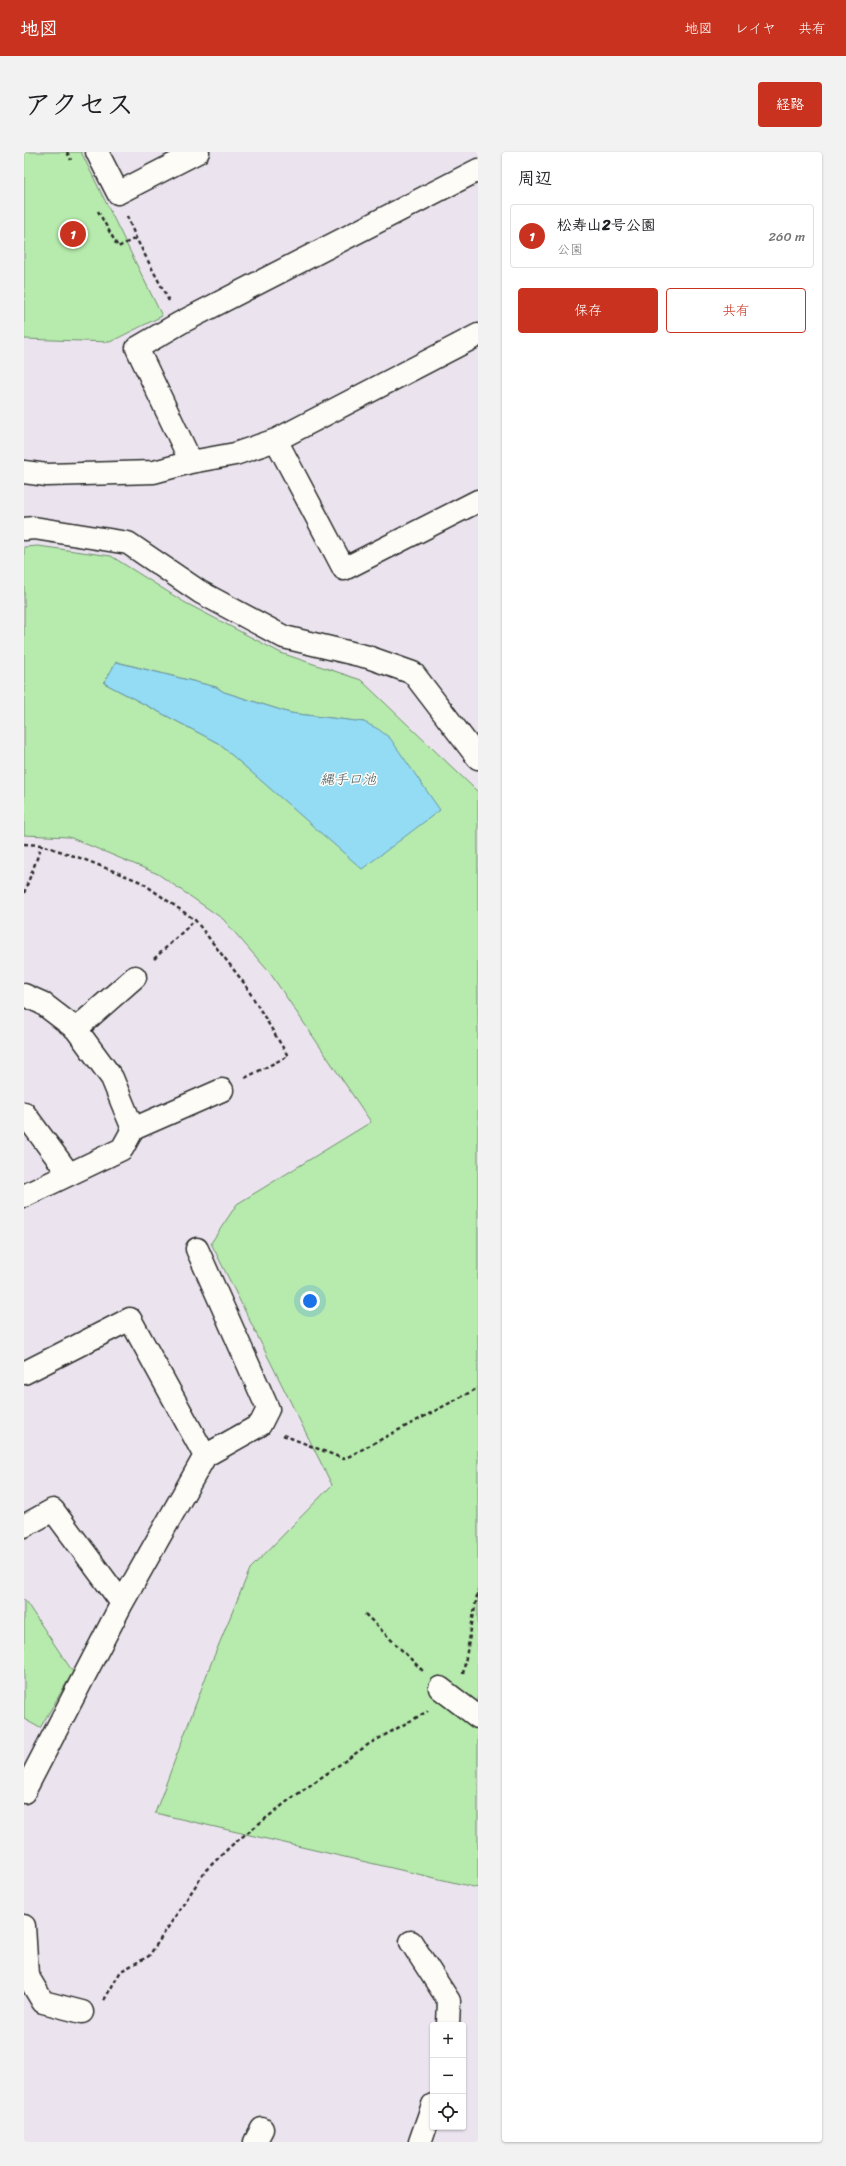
<!DOCTYPE html>
<html lang="ja">
<meta charset="utf-8">
<style>
:root{--surface:#fff;--page:#f2f2f2;--text:#202124;--muted:#757577;--line:#e0e0e0;--accent:#c8321e}
body{margin:0;font-family:Sriracha,"Klee One",sans-serif;background:var(--page);color:var(--text)}
.controls{position:absolute;right:12px;bottom:12px;display:grid;overflow:hidden;border-radius:4px;box-shadow:0 1px 3px #0004}
.controls button{width:36px;height:36px;display:grid;place-items:center;padding:0;border:0;border-bottom:1px solid var(--line);background:var(--surface);color:var(--text);font:20px sans-serif}
.you{position:absolute;left:286px;top:1149px;width:14px;height:14px;margin:-10px;border:3px solid #fff;border-radius:50%;background:#1a73e8;box-shadow:0 0 0 6px #1a73e833}
.badge{display:grid;place-items:center;width:26px;height:26px;border-radius:50%;background:var(--accent);color:#fff;font-size:13px;font-weight:700}
.pin{position:absolute;translate:-50% -50%;border:2px solid #fff;box-shadow:0 1px 4px #0006}
.list{margin:0;padding:0;list-style:none}
h2{display:flex;justify-content:space-between;align-items:center;height:52px;margin:0;padding:0 16px;font-size:17px}
h2 small{font-size:13px;font-weight:400;color:var(--muted)}
.list li{display:grid;grid-template-columns:26px 1fr auto;gap:12px;align-items:center;box-sizing:border-box;height:64px;margin:0 8px 8px;padding:0 8px;border:1px solid var(--line);border-radius:4px}
.list b{display:block;font-size:15px;white-space:nowrap}
.list p{margin:0;font-size:13px;white-space:nowrap;color:var(--muted)}
.list em{font-size:13px;font-style:normal;color:var(--muted)}
.actions{display:flex;gap:8px;padding:12px 16px}
.actions a{flex:1;padding:9px 0;border:1px solid var(--accent);border-radius:4px;text-align:center;font-size:14px;color:var(--accent)}
.actions .main{background:var(--accent);color:#fff}
.icon{flex:none;width:22px;height:22px;fill:none;stroke:currentColor;stroke-width:2;stroke-linecap:round;stroke-linejoin:round}
.map{position:relative;flex:none;width:454px;height:1990px;overflow:hidden;border-radius:4px}
header{display:flex;align-items:center;gap:24px;box-sizing:border-box;height:56px;padding:0 20px;background:var(--accent);color:#fff}
header strong{font-size:19px}
nav{display:flex;gap:22px;margin-inline-start:auto;font-size:14px}
.intro{display:flex;align-items:center;justify-content:space-between;box-sizing:border-box;height:96px;padding:0 24px}
h1{margin:0;font-size:28px}
.button{padding:10px 18px;border-radius:4px;background:var(--accent);color:#fff;font-size:14px;font-weight:700}
main{display:flex;gap:24px;padding:0 24px}
aside{flex:1;background:var(--surface);border-radius:4px;box-shadow:0 1px 3px #0004}
.map>svg:first-child{display:block}
.green{fill:#b6ebad;stroke:#708b6c;fill-rule:evenodd}
.water{fill:#93dcf4;stroke:#6995a4}
.lines{fill:none;stroke-linecap:round;stroke-linejoin:round}
.minor-casing{stroke:#2b2b2b;stroke-width:25}
.path{stroke:#2b2b2b;stroke-width:2.5;stroke-dasharray:4 3;stroke-linecap:butt}
.minor{stroke:#fdfcf7;stroke-width:22}
.labels{text-anchor:middle;dominant-baseline:central;stroke-width:3;stroke-linejoin:round;paint-order:stroke}
.water-label{font-size:14px;font-style:italic;fill:#45575d;stroke:#fdfcf7}
</style>
<header>
<strong>地図</strong>
<nav><a>地図</a><a>レイヤ</a><a>共有</a></nav>
</header>
<div class="intro"><h1>アクセス</h1><a class="button">経路</a></div>
<main>
<div class="map">
<svg width="454" height="1990" viewBox="0 0 454 1990">
<rect width="100%" height="100%" fill="#ebe4ef"/>
<filter id="ink" filterUnits="userSpaceOnUse"><feTurbulence type="fractalNoise" baseFrequency=".025" numOctaves="2"/><feDisplacementMap in="SourceGraphic" scale="8" xChannelSelector="R" yChannelSelector="G"/><feConvolveMatrix kernelMatrix="1 2 1 2 8 2 1 2 1" color-interpolation-filters="sRGB"/></filter>
<g filter="url(#ink)">
<!-- green -->
<path class="green" d="M0,0H57L138,164L86,190L0,187Z
M14,394L87,404L160,450L257,501L337,528L454,640V1736L131,1661L186,1514L226,1417L308,1333L187,1091L213,1052L347,970L246,821L199,767L134,722L45,685L0,683V395ZM93,510L192,535L200,540L266,561L340,570L338,716L194,591L80,531Z
M0,1447L49,1520L16,1576L0,1567Z"/>
<!-- water -->
<path class="water" d="M92,510L192,535L200,540L266,561L340,570L354,577L366,586L416,658L338,717L194,591L80,531Z"/>
<g class="lines">
<defs>
<path id="minor" d="M73,0L94,41L174,0
M252,288L320,417L454,349
M167,310L113,196L156,171L454,18
M0,320L23,323L130,320L167,310L211,302L252,288L454,183
M0,377L10,376L104,391L176,440L260,485L344,505L389,521L454,606
M0,843L18,851L52,877L88,926L109,977L98,997L0,1044
M52,877L111,825
M0,961L45,1022
M109,977L198,938
M0,1221L106,1167L181,1304
M0,1374L29,1358L98,1451
M416,1536L454,1565
M0,1640L98,1451L181,1304L236,1273L244,1257L173,1097
M0,1774L3,1823L0,1824
M387,1790L425,1849L424,1873
M3,1823L19,1850L58,1860
M231,1990L238,1977
M396,1990L409,1953"/>
</defs>
<!-- minor casing -->
<use href="#minor" class="minor-casing"/>
<!-- path -->
<path class="path" d="M43,0L47,8
M74,59L94,95L112,86
M103,64L112,86L145,149
M0,692L18,693L59,707L117,730L171,768L220,831L264,904L219,927
M0,741L18,693
M130,807L171,768
M259,1283L320,1307L454,1236
M341,1462L399,1519
M439,1522L454,1438
M80,1848L97,1819L125,1804L182,1718L208,1693L265,1648L345,1592L404,1559"/>
<!-- minor -->
<use href="#minor" class="minor"/>
</g>
</g>
<g class="labels">
<!-- water labels -->
<g class="water-label">
<text x="324" y="627">縄手口池</text>
</g>
</g>
</svg>
<div class="controls">
<button>+</button>
<button>−</button>
<button><svg class="icon" aria-label="locate" viewBox="0 0 24 24"><circle cx="12" cy="12" r="6"/><path d="M12 2v4M12 18v4M2 12h4M18 12h4"/></svg></button>
</div>
<div class="you"></div>
<div class="pin badge" style="left:49px;top:82px">1</div>
</div>
<aside>
<h2>周辺<small></small></h2>
<ul class="list">
<li><span class="badge">1</span><div><b>松寿山2号公園</b><p>公園</p></div><em>260 m</em></li>
</ul>
<div class="actions"><a class="main">保存</a><a>共有</a></div>
</aside>
</main>
